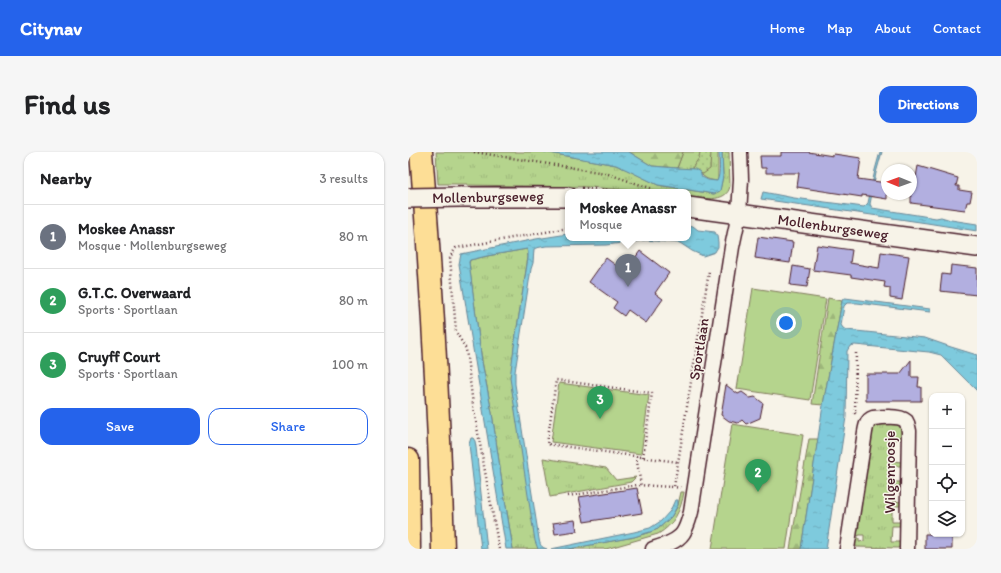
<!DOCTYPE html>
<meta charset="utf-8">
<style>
:root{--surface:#fff;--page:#f6f6f6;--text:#202124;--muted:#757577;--line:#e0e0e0;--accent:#2563eb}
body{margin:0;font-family:Itim,sans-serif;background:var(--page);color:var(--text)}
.controls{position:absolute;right:12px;bottom:12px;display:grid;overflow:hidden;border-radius:8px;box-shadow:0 1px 3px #0004}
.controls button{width:36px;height:36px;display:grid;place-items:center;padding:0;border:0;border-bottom:1px solid var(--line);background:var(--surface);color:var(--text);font:20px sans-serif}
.compass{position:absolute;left:473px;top:12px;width:36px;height:36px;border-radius:50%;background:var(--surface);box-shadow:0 1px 3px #0004;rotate:271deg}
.you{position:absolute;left:378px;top:171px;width:14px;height:14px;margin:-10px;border:3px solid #fff;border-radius:50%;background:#1a73e8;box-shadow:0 0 0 6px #1a73e833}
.badge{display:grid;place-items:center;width:26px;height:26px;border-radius:50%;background:var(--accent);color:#fff;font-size:13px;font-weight:700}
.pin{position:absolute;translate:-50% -33px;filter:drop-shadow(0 1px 2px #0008)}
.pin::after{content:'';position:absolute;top:21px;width:14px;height:12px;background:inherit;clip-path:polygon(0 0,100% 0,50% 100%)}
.popup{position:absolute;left:157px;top:37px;width:126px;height:52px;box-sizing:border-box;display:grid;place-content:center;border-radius:8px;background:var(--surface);filter:drop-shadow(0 1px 3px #0005);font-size:13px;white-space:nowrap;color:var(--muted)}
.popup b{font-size:15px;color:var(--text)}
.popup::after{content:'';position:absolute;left:50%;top:100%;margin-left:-8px;border:8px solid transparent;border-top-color:var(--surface)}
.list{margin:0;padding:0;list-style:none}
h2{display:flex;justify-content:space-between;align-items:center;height:52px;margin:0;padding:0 16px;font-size:17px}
h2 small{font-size:13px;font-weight:400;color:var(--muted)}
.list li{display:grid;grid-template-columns:26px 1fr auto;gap:12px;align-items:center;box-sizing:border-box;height:64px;padding:0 16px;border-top:1px solid var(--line)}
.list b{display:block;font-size:15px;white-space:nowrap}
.list p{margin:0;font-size:13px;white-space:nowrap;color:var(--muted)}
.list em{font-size:13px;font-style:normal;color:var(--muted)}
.actions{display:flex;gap:8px;padding:12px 16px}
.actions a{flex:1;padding:9px 0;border:1px solid var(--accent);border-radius:12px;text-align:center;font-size:14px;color:var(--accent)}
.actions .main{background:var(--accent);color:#fff}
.icon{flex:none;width:22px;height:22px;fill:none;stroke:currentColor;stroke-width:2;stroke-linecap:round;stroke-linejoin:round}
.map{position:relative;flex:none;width:569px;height:397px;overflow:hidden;border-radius:12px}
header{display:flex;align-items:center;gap:24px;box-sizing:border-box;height:56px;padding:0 20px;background:var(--accent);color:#fff}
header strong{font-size:19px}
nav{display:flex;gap:22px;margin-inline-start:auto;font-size:14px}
.intro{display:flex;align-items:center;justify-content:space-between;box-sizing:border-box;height:96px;padding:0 24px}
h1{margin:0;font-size:28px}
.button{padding:10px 18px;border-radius:12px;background:var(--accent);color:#fff;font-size:14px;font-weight:700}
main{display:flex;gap:24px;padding:0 24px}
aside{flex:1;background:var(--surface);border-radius:12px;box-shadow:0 1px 3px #0004}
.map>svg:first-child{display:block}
.grass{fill:url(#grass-tufts);stroke:#807a5c}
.forest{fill:url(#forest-firs);stroke:#807a5c}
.park{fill:url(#park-dots);stroke:#807a5c}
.pitch{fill:#b5d48d;stroke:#807a5c}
.water{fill:url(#water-ripples);stroke:#698696}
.building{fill:#b2afe0;stroke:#4a1f2b}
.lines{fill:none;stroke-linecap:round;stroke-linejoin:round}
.street-casing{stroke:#4a1f2b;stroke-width:17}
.secondary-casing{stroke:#4a1f2b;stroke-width:22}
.highway-casing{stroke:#4a1f2b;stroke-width:25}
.path{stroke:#4a1f2b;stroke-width:2.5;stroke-dasharray:1 3;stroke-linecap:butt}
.street{stroke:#f7f3e8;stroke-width:14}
.secondary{stroke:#f7f3e8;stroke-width:19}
.highway{stroke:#fdde96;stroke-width:22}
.secondary-bridge-casing{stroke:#4a1f2b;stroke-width:22;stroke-linecap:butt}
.secondary-bridge{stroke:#f7f3e8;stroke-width:19}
.labels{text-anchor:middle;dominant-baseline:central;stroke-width:3;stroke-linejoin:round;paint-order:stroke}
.street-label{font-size:15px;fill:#4a1f2b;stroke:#f7f3e8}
</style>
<header>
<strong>Citynav</strong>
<nav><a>Home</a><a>Map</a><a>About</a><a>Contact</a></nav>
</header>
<div class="intro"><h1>Find us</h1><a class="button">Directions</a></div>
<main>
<aside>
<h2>Nearby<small>3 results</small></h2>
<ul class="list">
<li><span class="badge" style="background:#6b7280">1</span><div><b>Moskee Anassr</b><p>Mosque · Mollenburgseweg</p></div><em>80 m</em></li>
<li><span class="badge" style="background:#2e9e5b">2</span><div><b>G.T.C. Overwaard</b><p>Sports · Sportlaan</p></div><em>80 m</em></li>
<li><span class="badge" style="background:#2e9e5b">3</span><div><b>Cruyff Court</b><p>Sports · Sportlaan</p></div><em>100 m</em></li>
</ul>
<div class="actions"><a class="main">Save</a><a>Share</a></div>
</aside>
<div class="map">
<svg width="569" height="397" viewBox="0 0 569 397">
<defs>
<pattern id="grass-tufts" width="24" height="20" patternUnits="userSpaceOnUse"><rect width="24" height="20" fill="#b5d48d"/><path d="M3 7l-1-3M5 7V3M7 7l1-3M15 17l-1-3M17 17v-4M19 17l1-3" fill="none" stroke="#9db67a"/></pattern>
<pattern id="forest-firs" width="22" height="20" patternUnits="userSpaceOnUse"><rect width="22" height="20" fill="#b5d48d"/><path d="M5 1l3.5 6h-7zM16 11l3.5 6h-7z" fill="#9db67a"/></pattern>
<pattern id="park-dots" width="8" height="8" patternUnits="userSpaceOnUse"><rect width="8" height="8" fill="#b5d48d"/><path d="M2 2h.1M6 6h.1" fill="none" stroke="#9db67a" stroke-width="1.8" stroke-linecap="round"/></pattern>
<pattern id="water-ripples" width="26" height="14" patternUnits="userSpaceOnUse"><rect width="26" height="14" fill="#7ecadd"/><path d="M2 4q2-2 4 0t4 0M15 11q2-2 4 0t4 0" fill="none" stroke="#6eadbe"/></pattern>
</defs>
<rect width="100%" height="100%" fill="#f7f3e8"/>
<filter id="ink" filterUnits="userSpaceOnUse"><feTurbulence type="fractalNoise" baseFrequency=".025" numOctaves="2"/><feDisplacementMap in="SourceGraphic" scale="8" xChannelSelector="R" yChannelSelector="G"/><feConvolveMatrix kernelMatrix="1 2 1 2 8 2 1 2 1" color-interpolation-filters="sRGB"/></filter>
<g filter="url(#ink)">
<!-- grass -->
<path class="grass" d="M28,0H136L208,13L220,18L250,33L306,42L312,38L315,24L314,0H321L322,34C319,52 292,46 280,45V40H243L179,35L59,33V32H30Z
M275,0H310V29C301,28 296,27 292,20L269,16Z
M119,97L120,105L106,195L103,226L104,237L130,397H105L94,330L84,261L74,209L61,112L62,108L79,104Z
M471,271C486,272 495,269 494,287L484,288V309L494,310V314H484V330H494V334H484V349L494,350V354H484V370H493V374H484L483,390H494L493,394L490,396L449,395L446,394V385L451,386V390L456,389V383H451V384L446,383L464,277L466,274Z
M135,306L198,316L208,328L228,325L223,330L142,345Z
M273,340H276C273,358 266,373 250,382L198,397H160L226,385L242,380L250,377L263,365L267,359L270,353Z"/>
<!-- forest -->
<path class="forest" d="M221,0H275L269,16L244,14Z
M420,146L434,149L415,253L404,252Z
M401,287H410L393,397H382Z"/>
<!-- park -->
<path class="park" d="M292,0H303L302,17L295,22L285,20L284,16L291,6Z"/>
<!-- pitch -->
<path class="pitch" d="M345,136L418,147L402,248L329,237Z
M151,231L241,243L233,302L143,290Z
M324,272L395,283L378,397H304Z"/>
<!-- water -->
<path class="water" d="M136,0H221L244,14L269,16L287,17L292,20L294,25L300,28L309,29C313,21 311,9 311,0H314L315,24L312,39L306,42L250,33L219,18L208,13Z
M472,0H474L468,21L462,52L464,56L528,66L533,65L543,68L569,72V79L519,71L353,47L355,40L386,46L456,55L460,51L467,18Z
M280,73L285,74L290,78L307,80L309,84L310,90V95L308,98L307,100L295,104L284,99L272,91L238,88L198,93L138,94L128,96L126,97L125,111L123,117L109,207L107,220V232L131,387C132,393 133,395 139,397H130L127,389L102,226L106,195L120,106V100L119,97L79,104L62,108L61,110L74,210L84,261L94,330L105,397H98L51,112L53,102L128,87L160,82V86H280Z
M437,146L522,157V160L449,151H439L436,154L433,173L435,176L438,178L517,186L543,195L569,203V239L533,203L521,200L447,193L442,194L439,199L438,265L418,397H393L415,253L434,149L435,147Z
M63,286H65L67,289L68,295L79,397H73L61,292Z
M267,348H270V353L263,365L250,377L242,380L226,385L161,397H143L226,380L242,376L253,369L262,359Z"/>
<!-- building -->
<path class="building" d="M373,0H400L425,4L426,2L453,6L450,27L479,31V47L454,43V45L389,35L391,21H358V16H353L352,4H373Z
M510,14L550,26L548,34H551V38L564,40L562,50H559L557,58L503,51V25H508Z
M350,85L385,90L382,111L347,106Z
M409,93L444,98L442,111L471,116L473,100L501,104L494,148L482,146V136L476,135L477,130L443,125V123L405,118Z
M232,99L261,121L247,141L255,147L238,171L220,158L216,164L205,156L209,150L181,130L198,106L217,120Z
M543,113L569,116V143L532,139L534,122L542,123Z
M385,114L402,117L399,135L382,133Z
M503,208V225H511L510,235H513V249H458V222H492Z
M318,233L330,242L334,240L342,246L347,245L355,251L352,266L338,272L334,268L330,271L321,269L313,263Z
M229,336L234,361L176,370L171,345Z
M167,368L169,379L147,382L145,371Z
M517,382H542L541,385H544V397H517Z"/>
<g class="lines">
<defs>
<path id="street" d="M245,397C255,394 269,390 275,381C279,375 281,367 283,360L324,95L331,62L333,27L332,0
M439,397L457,280C458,274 459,268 465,266C473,265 492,263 498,269C500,272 500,275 501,279L499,397"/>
<path id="secondary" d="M52,45H160
M280,55L569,95"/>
<path id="highway" d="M13,0C24,132 31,264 35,397
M0,308L1,397"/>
</defs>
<!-- street casing -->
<use href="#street" class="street-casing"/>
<!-- secondary casing -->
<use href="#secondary" class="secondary-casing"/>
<!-- highway casing -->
<use href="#highway" class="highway-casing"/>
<!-- path -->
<path class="path" d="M66,0L197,21L245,37V40
M174,36L223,40
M448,201L447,261L449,263
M228,304L233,333
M235,305L244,241L148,228L139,292L270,310
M273,336L266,335L301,119
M160,344L229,333L266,335
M91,397L65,253L58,197L48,180L42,105L48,96L160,76"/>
<!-- street -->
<use href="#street" class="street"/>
<!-- secondary -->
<use href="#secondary" class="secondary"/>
<!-- highway -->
<use href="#highway" class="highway"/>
<defs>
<path id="secondary-bridge" d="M0,46L52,45"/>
</defs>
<!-- secondary-bridge casing -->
<use href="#secondary-bridge" class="secondary-bridge-casing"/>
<!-- secondary-bridge -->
<use href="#secondary-bridge" class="secondary-bridge"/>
</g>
</g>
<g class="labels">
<!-- street labels -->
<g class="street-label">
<text transform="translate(80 45) rotate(-1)">Mollenburgseweg</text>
<text transform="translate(425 75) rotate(8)">Mollenburgseweg</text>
<text transform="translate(291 197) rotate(-81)">Sportlaan</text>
<text transform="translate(482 320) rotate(-90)">Wilgenroosje</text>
</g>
</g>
</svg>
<div class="controls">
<button>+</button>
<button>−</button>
<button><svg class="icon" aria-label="locate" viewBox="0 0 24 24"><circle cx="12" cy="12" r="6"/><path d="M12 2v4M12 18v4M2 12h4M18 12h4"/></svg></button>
<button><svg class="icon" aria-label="layers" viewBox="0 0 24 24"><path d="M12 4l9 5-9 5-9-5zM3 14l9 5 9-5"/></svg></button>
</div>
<svg class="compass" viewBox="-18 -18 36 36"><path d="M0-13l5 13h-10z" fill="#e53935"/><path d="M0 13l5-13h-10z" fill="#757577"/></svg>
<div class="you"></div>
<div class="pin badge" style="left:220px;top:135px;background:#6b7280">1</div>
<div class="popup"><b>Moskee Anassr</b>Mosque</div>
<div class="pin badge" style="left:350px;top:340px;background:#2e9e5b">2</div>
<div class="pin badge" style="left:192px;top:267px;background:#2e9e5b">3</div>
</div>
</main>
